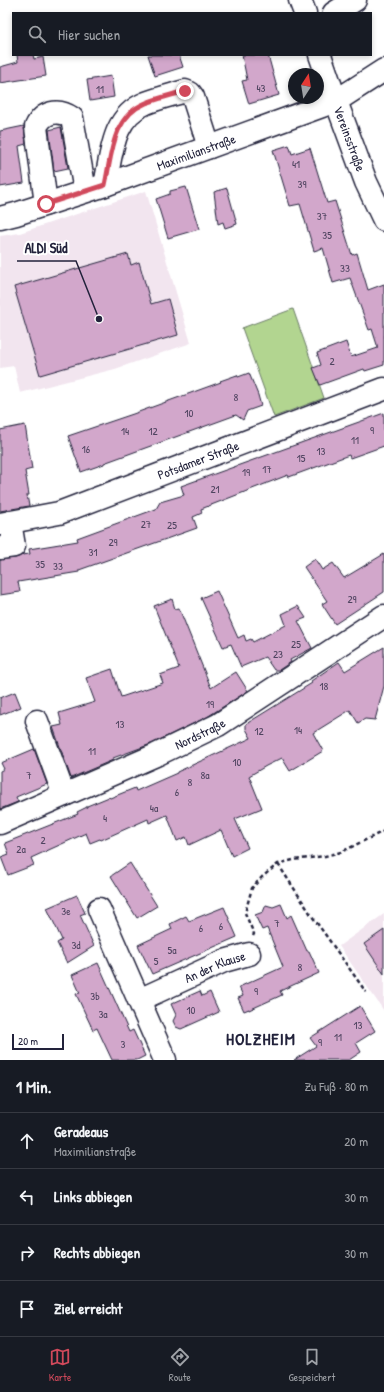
<!DOCTYPE html>
<html lang="de">
<meta charset="utf-8">
<style>
:root{--surface:#171b24;--page:#242831;--text:#f1f3f6;--muted:#9ea1a6;--line:#363941;--accent:#d1495b}
body{margin:0;font-family:"Patrick Hand",sans-serif;background:var(--page);color:var(--text)}
.compass{position:absolute;left:288px;top:68px;width:36px;height:36px;border-radius:50%;background:var(--surface);box-shadow:0 2px 6px #0003;rotate:12deg}
.scale{position:absolute;left:12px;bottom:10px;width:52px;box-sizing:border-box;padding-left:4px;border:2px solid #22223b;border-top:0;font-size:11px;line-height:14px;white-space:nowrap;color:#22223b;-webkit-text-stroke:3px #fff;paint-order:stroke}
.stop{position:absolute;width:12px;height:12px;margin:-9px;border:3px solid #d1495b;border-radius:50%;background:#fff}
.stop.end{background:#d1495b;border-color:#fff;box-shadow:0 1px 4px #0008}
.list{margin:0;padding:0;list-style:none}
h2{display:flex;justify-content:space-between;align-items:center;height:52px;margin:0;padding:0 16px;font-size:17px}
h2 small{font-size:13px;font-weight:400;color:var(--muted)}
.list li{display:grid;grid-template-columns:26px 1fr auto;gap:12px;align-items:center;box-sizing:border-box;height:56px;padding:0 16px;border-top:1px solid var(--line)}
.list b{display:block;font-size:15px;white-space:nowrap}
.list p{margin:0;font-size:13px;white-space:nowrap;color:var(--muted)}
.list em{font-size:13px;font-style:normal;color:var(--muted)}
.icon{flex:none;width:22px;height:22px;fill:none;stroke:currentColor;stroke-width:2;stroke-linecap:round;stroke-linejoin:round}
.map{position:relative;flex:none;width:384px;height:1060px;overflow:hidden}
.search{position:absolute;background:var(--surface);box-shadow:0 2px 6px #0003;left:12px;right:12px;top:12px;height:44px;display:flex;align-items:center;gap:10px;box-sizing:border-box;padding:0 14px;border-radius:0px;color:var(--muted);font-size:15px}
.sheet{height:276px;background:var(--surface)}
nav{display:flex;justify-content:space-around;align-items:center;box-sizing:border-box;height:56px;border-top:1px solid var(--line);background:var(--surface);font-size:11px;color:var(--muted)}
nav a{display:grid;justify-items:center;gap:2px}
nav .on{color:var(--accent)}
.map>svg:first-child{display:block}
.built{fill:#f2e5ef}
.green{fill:#b2d590;stroke:#6a7c66}
.building{fill:#d2a7cb;stroke:#22223b}
.lines{fill:none;stroke-linecap:round;stroke-linejoin:round}
.minor-casing{stroke:#22223b;stroke-width:25}
.major-casing{stroke:#22223b;stroke-width:25}
.path{stroke:#22223b;stroke-width:2.5;stroke-dasharray:4 3;stroke-linecap:butt}
.minor{stroke:#fff;stroke-width:22}
.major{stroke:#fff;stroke-width:22}
.route{stroke:#d1495b;stroke-width:5}
.labels{text-anchor:middle;dominant-baseline:central;stroke-width:4;stroke-linejoin:round;paint-order:stroke}
.number-label{font-size:11px;fill:#4e435f}
.street-label{font-size:13px;fill:#22223b;stroke:#fff}
.district-label{font-size:17px;font-weight:bold;letter-spacing:1px;fill:#22223b;stroke:#fff}
.leader{fill:none;stroke:#22223b;stroke-width:1.5}
.callout-dot{fill:#22223b;stroke:#fff;stroke-width:1.5}
.callout-label{font-size:14px;text-anchor:middle;font-weight:bold;fill:#22223b;stroke:#fff;stroke-width:4;stroke-linejoin:round;paint-order:stroke}
</style>
<div class="map">
<svg width="384" height="1060" viewBox="0 0 384 1060">
<rect width="100%" height="100%" fill="#fff"/>
<filter id="ink" filterUnits="userSpaceOnUse"><feTurbulence type="fractalNoise" baseFrequency=".025" numOctaves="2"/><feDisplacementMap in="SourceGraphic" scale="8" xChannelSelector="R" yChannelSelector="G"/><feConvolveMatrix kernelMatrix="1 2 1 2 8 2 1 2 1" color-interpolation-filters="sRGB"/></filter>
<g filter="url(#ink)">
<!-- built -->
<path class="built" d="M146,191L191,343L115,369L20,393L14,366L0,368V236L20,233Z
M384,914V1011L339,946Z"/>
<!-- green -->
<path class="green" d="M293,309L324,398L274,417L242,328Z"/>
<!-- building -->
<path class="building" d="M17,55H33L34,59L43,57L46,76L0,83V67L18,62Z
M148,55H179L183,67L155,76Z
M242,55H268L279,95L249,104L242,81L247,80Z
M111,76L114,97L90,101L87,80Z
M24,126L26,144L19,146L24,183L0,187V131Z
M61,127L68,168L54,171L49,130Z
M289,145L292,154L310,148L327,203L335,201L352,255L357,253L368,290L384,284V365L365,371L364,369L320,385L313,368L321,365L317,353L346,342L351,357L378,348L372,329L369,330L350,278L333,283L323,248L314,251L300,204L290,206L273,150Z
M186,187L199,229L168,238L156,199L170,194V191Z
M227,188L237,224L225,228L223,222L218,224L214,192Z
M128,254L131,265L139,262L151,304L168,299L178,335L40,375L14,287Z
M249,373L258,395L261,406L247,411L243,420L236,415L104,463V464L81,472L68,436L133,414L221,382L220,381L237,375L238,377Z
M384,413V446L350,458L349,455L289,477L288,475L201,509L202,513L193,517L197,528L79,570V572L18,582L20,592L0,595V560L16,558L22,555L30,554L29,549L78,541L77,538L156,509L160,502L184,495L181,486Z
M25,425L32,469L25,471L29,495H27L29,506L0,511V430Z
M384,554V592L335,624L322,604L327,601L304,567L315,559L322,570L333,563L344,578Z
M217,591L238,638L244,635L246,641L251,639L253,642L286,625L282,614L298,606L306,618L298,621L312,648L290,660L291,662L279,670H274L265,657L241,667L231,644L223,647L201,598Z
M172,599L175,609L179,608L211,688L236,672L248,691L207,717L151,744L113,758V760L71,778L53,727L62,725L59,713L95,702L86,678L112,669L121,697L163,683L160,675L179,668L154,606Z
M384,647V686L375,720L365,719L358,723L350,710L313,733L323,751L290,771L282,758L266,766L249,776L262,808L235,819L248,848L232,856L221,830L189,845L186,837L177,841L167,815L149,823L148,819L101,840L100,839L90,843L86,833L31,858L34,865L8,875L1,857L9,854L5,843L78,814L77,812L87,807V806L109,797L110,798L135,788L136,791L177,773V772L251,738L246,729V724L312,683L311,681L339,662L345,671Z
M15,692L21,707L0,715V698Z
M34,749L47,784L16,797L18,802L0,809V771L4,769L1,763Z
M130,863L157,906L137,918L111,876Z
M77,895L85,913L80,915L94,946L67,963L57,943L62,940L47,908Z
M281,904L287,918L291,915L307,951H309L319,973L280,991L282,995L249,1010V1009L244,1011L238,998L243,996L239,987L283,967L267,928L262,930L255,915L263,912L266,905L273,907Z
M224,907L237,937L152,974L138,945L172,929L170,924L186,916L189,921Z
M384,930V974L364,944Z
M98,963L129,1032L133,1030L145,1056L137,1060H112L97,1028L93,1030L76,994L80,993L72,975Z
M200,991L202,996L210,992L219,1012L181,1029L176,1027L173,1021L176,1015L171,1004Z
M360,1006L375,1031L356,1043L361,1052L349,1060H294L316,1046L310,1038Z"/>
<g class="lines">
<defs>
<g id="minor">
<path d="M300,0L305,13"/>
<path d="M334,13L355,0"/>
<path d="M320,55L336,101L384,70"/>
<path d="M105,185C112,153 112,117 146,103C159,98 172,95 185,91L190,93L193,97L209,147"/>
<path d="M46,204L36,127C43,112 58,108 72,118L85,191"/>
<path id="s1" d="M0,524L59,513L384,389"/>
<path d="M0,548L14,546L10,522"/>
<path d="M37,721L64,795"/>
<path id="s2" d="M0,823L156,755L218,725L384,616"/>
<path d="M99,909L165,1060"/>
<path id="s3" d="M139,1000L224,961L249,954"/>
</g>
<g id="major">
<path id="s4" d="M0,218L16,214L105,185L336,101L366,182L384,220"/>
</g>
</defs>
<!-- minor casing -->
<use href="#minor" class="minor-casing"/>
<!-- major casing -->
<use href="#major" class="major-casing"/>
<!-- path -->
<path class="path" d="M278,864L312,916L366,992
M253,936L254,934L245,913L252,888L262,877L278,864L293,860L325,856L341,852L384,831"/>
<!-- minor -->
<use href="#minor" class="minor"/>
<!-- major -->
<use href="#major" class="major"/>
</g>
</g>
<g class="lines" filter="url(#ink)">
<!-- route -->
<path class="route" d="M46,204L105,185C112,153 112,117 146,103C159,98 172,95 185,91"/>
</g>
<g class="labels">
<!-- number labels -->
<g class="number-label">
<text x="261" y="88">43</text>
<text x="100" y="89">11</text>
<text x="296" y="164">41</text>
<text x="302" y="184">39</text>
<text x="322" y="216">37</text>
<text x="327" y="235">35</text>
<text x="345" y="268">33</text>
<text x="332" y="361">2</text>
<text x="236" y="397">8</text>
<text x="189" y="413">10</text>
<text x="372" y="430">9</text>
<text x="125" y="431">14</text>
<text x="153" y="431">12</text>
<text x="355" y="440">11</text>
<text x="86" y="449">16</text>
<text x="321" y="451">13</text>
<text x="301" y="458">15</text>
<text x="267" y="469">17</text>
<text x="246" y="472">19</text>
<text x="215" y="489">21</text>
<text x="146" y="524">27</text>
<text x="172" y="525">25</text>
<text x="113" y="542">29</text>
<text x="93" y="552">31</text>
<text x="40" y="564">35</text>
<text x="58" y="566">33</text>
<text x="352" y="599">29</text>
<text x="296" y="644">25</text>
<text x="278" y="654">23</text>
<text x="324" y="686">18</text>
<text x="210" y="704">19</text>
<text x="120" y="724">13</text>
<text x="298" y="730">14</text>
<text x="259" y="731">12</text>
<text x="92" y="751">11</text>
<text x="237" y="762">10</text>
<text x="29" y="775">7</text>
<text x="205" y="775">8a</text>
<text x="190" y="782">8</text>
<text x="177" y="792">6</text>
<text x="154" y="808">4a</text>
<text x="105" y="818">4</text>
<text x="43" y="840">2</text>
<text x="21" y="849">2a</text>
<text x="66" y="911">3e</text>
<text x="277" y="923">7</text>
<text x="221" y="926">6</text>
<text x="201" y="928">6</text>
<text x="76" y="945">3d</text>
<text x="172" y="950">5a</text>
<text x="156" y="961">5</text>
<text x="300" y="967">8</text>
<text x="256" y="991">9</text>
<text x="95" y="996">3b</text>
<text x="191" y="1010">10</text>
<text x="103" y="1014">3a</text>
<text x="358" y="1025">13</text>
<text x="338" y="1037">11</text>
<text x="320" y="1042">9</text>
<text x="123" y="1044">3</text>
</g>
<!-- street labels -->
<g class="street-label">
<text stroke="none"><textPath href="#s4" startOffset="396">Vereinsstraße</textPath></text>
<text stroke="none"><textPath href="#s4" startOffset="207">Maximilianstraße</textPath></text>
<text stroke="none"><textPath href="#s1" startOffset="209">Potsdamer Straße</textPath></text>
<text stroke="none"><textPath href="#s2" startOffset="219">Nordstraße</textPath></text>
<text stroke="none"><textPath href="#s3" startOffset="83">An der Klause</textPath></text>
</g>
<!-- district labels -->
<g class="district-label">
<text x="261" y="1038">HOLZHEIM</text>
</g>
</g>
<!-- callouts -->
<path class="leader" d="M99 319L76 261H17"/>
<circle class="callout-dot" cx="99" cy="319" r="4"/>
<g class="callout-label">
<text x="46" y="253">ALDI Süd</text>
</g>
</svg>
<svg class="compass" viewBox="-18 -18 36 36"><path d="M0-13l5 13h-10z" fill="#e53935"/><path d="M0 13l5-13h-10z" fill="#9ea1a6"/></svg>
<div class="scale">20 m</div>
<div class="stop" style="left:46px;top:204px"></div>
<div class="stop end" style="left:185px;top:91px"></div>
<div class="search"><svg class="icon" aria-label="search" viewBox="0 0 24 24"><circle cx="10" cy="10" r="6"/><path d="M15 15l6 6"/></svg>Hier suchen</div>
</div>
<section class="sheet">
<h2>1 Min.<small>Zu Fuß · 80 m</small></h2>
<ul class="list">
<li><svg class="icon" aria-label="ahead" viewBox="0 0 24 24"><path d="M12 20V5M6 11l6-6 6 6"/></svg><div><b>Geradeaus</b><p>Maximilianstraße</p></div><em>20 m</em></li>
<li><svg class="icon" aria-label="left" viewBox="0 0 24 24"><path d="M17 20v-9H6M10 6l-5 5 5 5"/></svg><div><b>Links abbiegen</b></div><em>30 m</em></li>
<li><svg class="icon" aria-label="right" viewBox="0 0 24 24"><path d="M7 20v-9h11M14 6l5 5-5 5"/></svg><div><b>Rechts abbiegen</b></div><em>30 m</em></li>
<li><svg class="icon" aria-label="arrive" viewBox="0 0 24 24"><path d="M6 21V4h12l-3 4 3 4H6"/></svg><div><b>Ziel erreicht</b></div></li>
</ul>
</section>
<nav>
<a class="on"><svg class="icon" aria-label="map" viewBox="0 0 24 24"><path d="M3 6l6-2 6 2 6-2v14l-6 2-6-2-6 2zM9 4v14M15 6v14"/></svg>Karte</a>
<a><svg class="icon" aria-label="directions" viewBox="0 0 24 24"><path d="M12 3l9 9-9 9-9-9zM9 14v-3h6M13 9l2 2-2 2"/></svg>Route</a>
<a><svg class="icon" aria-label="saved" viewBox="0 0 24 24"><path d="M7 4h10v16l-5-4-5 4z"/></svg>Gespeichert</a>
</nav>
